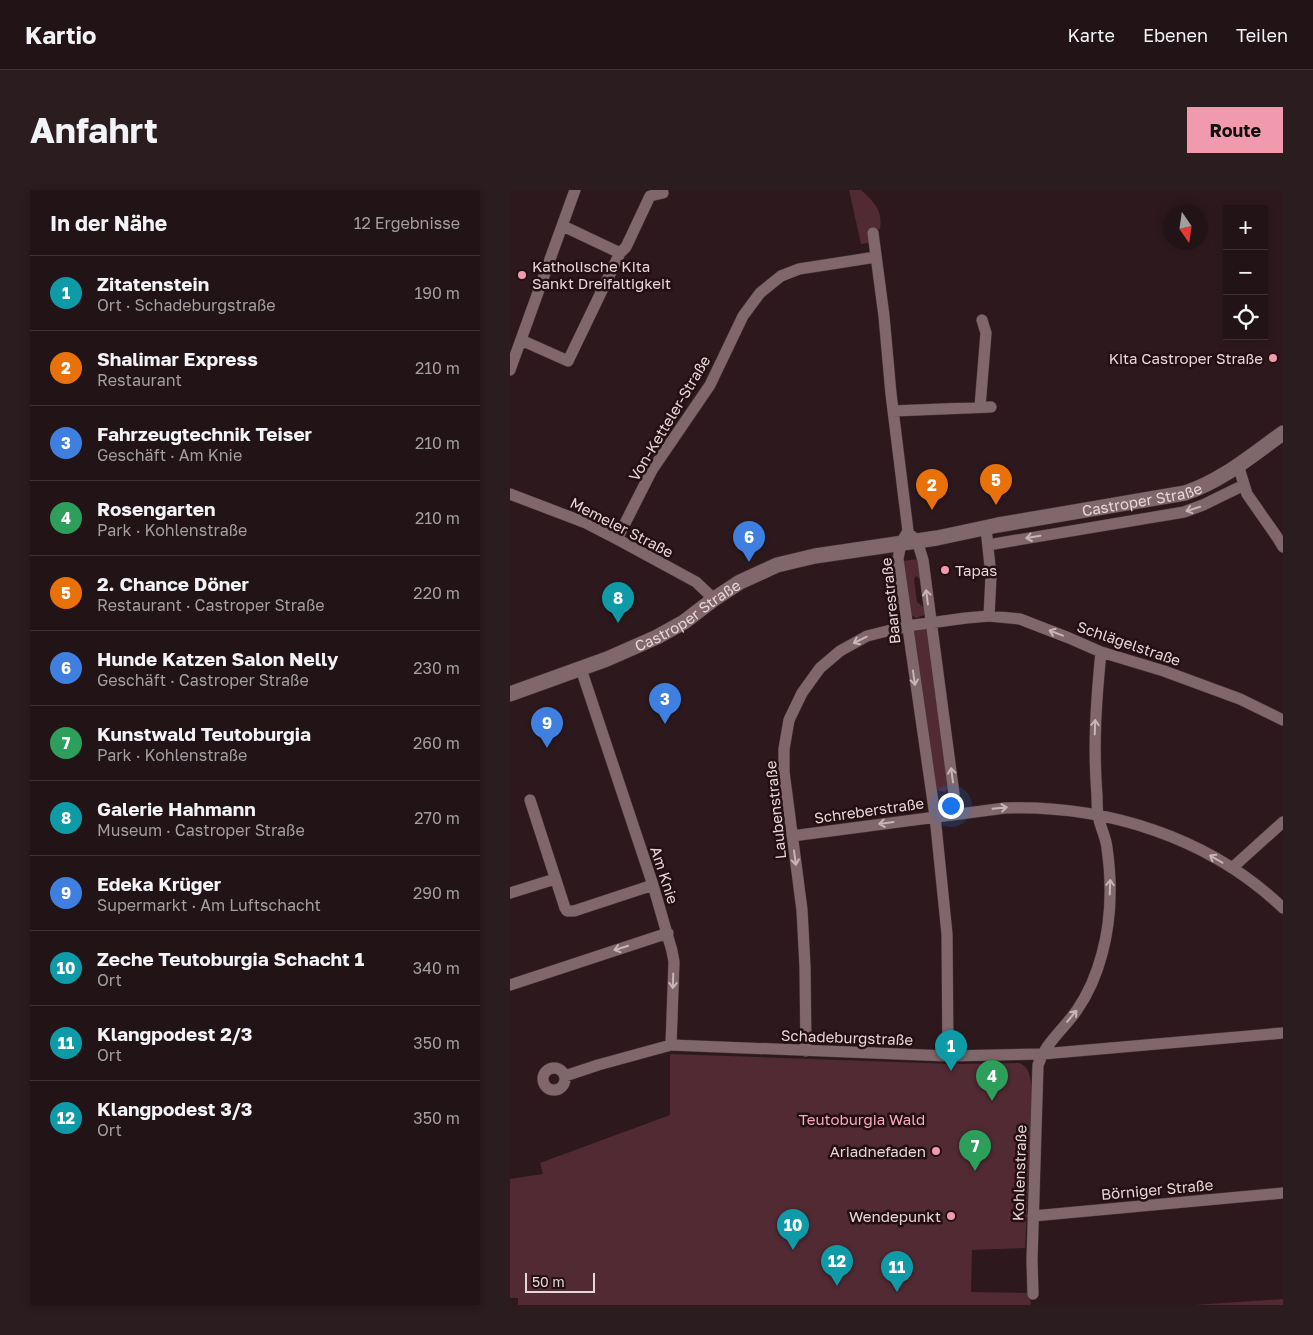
<!DOCTYPE html>
<html lang="de">
<meta charset="utf-8">
<style>
:root{--surface:#221316;--page:#2a1c1f;--text:#f1f3f6;--muted:#a29ea1;--line:#3f3235;--accent:#f29aad}
body{margin:0;font-family:"Golos Text",sans-serif;background:var(--page);color:var(--text)}
.controls{position:absolute;right:15px;top:15px;display:grid;overflow:hidden;border-radius:0px;box-shadow:0 2px 8px #0003}
.controls button{width:45px;height:45px;display:grid;place-items:center;padding:0;border:0;border-bottom:1px solid var(--line);background:var(--surface);color:var(--text);font:25px sans-serif}
.compass{position:absolute;left:653px;top:15px;width:45px;height:45px;border-radius:50%;background:var(--surface);box-shadow:0 2px 8px #0003;rotate:167deg}
.scale{position:absolute;left:15px;bottom:12px;width:70px;box-sizing:border-box;padding-left:5px;border:2px solid #e5d6d8;border-top:0;font-size:14px;line-height:18px;white-space:nowrap;color:#e5d6d8;-webkit-text-stroke:4px #230f14;paint-order:stroke}
.you{position:absolute;left:440px;top:615px;width:18px;height:18px;margin:-12px;border:4px solid #fff;border-radius:50%;background:#1a73e8;box-shadow:0 0 0 8px #1a73e833}
.badge{display:grid;place-items:center;width:32px;height:32px;border-radius:50%;background:var(--accent);color:#fff;font-size:16px;font-weight:700}
.pin{position:absolute;translate:-50% -41px;filter:drop-shadow(0 1px 2px #0008)}
.pin::after{content:'';position:absolute;top:26px;width:18px;height:15px;background:inherit;clip-path:polygon(0 0,100% 0,50% 100%)}
.list{margin:0;padding:0;list-style:none}
h2{display:flex;justify-content:space-between;align-items:center;height:65px;margin:0;padding:0 20px;font-size:21px}
h2 small{font-size:16px;font-weight:400;color:var(--muted)}
.list li{display:grid;grid-template-columns:32px 1fr auto;gap:15px;align-items:center;box-sizing:border-box;height:75px;padding:0 20px;border-top:1px solid var(--line)}
.list b{display:block;font-size:19px;white-space:nowrap}
.list p{margin:0;font-size:16px;white-space:nowrap;color:var(--muted)}
.list em{font-size:16px;font-style:normal;color:var(--muted)}
.icon{flex:none;width:28px;height:28px;fill:none;stroke:currentColor;stroke-width:2;stroke-linecap:round;stroke-linejoin:round}
.map{position:relative;flex:none;width:773px;height:1115px;overflow:hidden;border-radius:0px}
header{display:flex;align-items:center;gap:30px;box-sizing:border-box;height:70px;padding:0 25px;background:var(--surface);border-bottom:1px solid var(--line)}
header strong{font-size:24px}
nav{display:flex;gap:28px;margin-inline-start:auto;font-size:18px}
.intro{display:flex;align-items:center;justify-content:space-between;box-sizing:border-box;height:120px;padding:0 30px}
h1{margin:0;font-size:35px}
.button{padding:12px 22px;border-radius:0px;background:var(--accent);color:#111;font-size:18px;font-weight:700}
main{display:flex;gap:30px;padding:0 30px}
aside{flex:1;background:var(--surface);border-radius:0px;box-shadow:0 2px 8px #0003}
.map>svg:first-child{display:block}
.green{fill:#512a33}
.lines{fill:none;stroke-linecap:round;stroke-linejoin:round}
.street-casing{stroke:#463639;stroke-width:12}
.secondary-casing{stroke:#463639;stroke-width:16}
.street{stroke:#80676b;stroke-width:11}
.secondary{stroke:#80676b;stroke-width:15}
.oneway{stroke:#c7b5b7}
.poi-dot{fill:#f29aad;stroke:#230f14;stroke-width:2}
.labels{text-anchor:middle;dominant-baseline:central;stroke-width:5;stroke-linejoin:round;paint-order:stroke}
.poi-label{font-size:15px;fill:#e5d6d8;stroke:#230f14;text-anchor:end}
.street-label{font-size:15px;fill:#e5d6d8;stroke:#230f14}
.park-label{font-size:15px;fill:#faaaba;stroke:#230f14}
</style>
<header>
<strong>Kartio</strong>
<nav><a>Karte</a><a>Ebenen</a><a>Teilen</a></nav>
</header>
<div class="intro"><h1>Anfahrt</h1><a class="button">Route</a></div>
<main>
<aside>
<h2>In der Nähe<small>12 Ergebnisse</small></h2>
<ul class="list">
<li><span class="badge" style="background:#0f9aa8">1</span><div><b>Zitatenstein</b><p>Ort · Schadeburgstraße</p></div><em>190 m</em></li>
<li><span class="badge" style="background:#e8710a">2</span><div><b>Shalimar Express</b><p>Restaurant</p></div><em>210 m</em></li>
<li><span class="badge" style="background:#3f7fe0">3</span><div><b>Fahrzeugtechnik Teiser</b><p>Geschäft · Am Knie</p></div><em>210 m</em></li>
<li><span class="badge" style="background:#2e9e5b">4</span><div><b>Rosengarten</b><p>Park · Kohlenstraße</p></div><em>210 m</em></li>
<li><span class="badge" style="background:#e8710a">5</span><div><b>2. Chance Döner</b><p>Restaurant · Castroper Straße</p></div><em>220 m</em></li>
<li><span class="badge" style="background:#3f7fe0">6</span><div><b>Hunde Katzen Salon Nelly</b><p>Geschäft · Castroper Straße</p></div><em>230 m</em></li>
<li><span class="badge" style="background:#2e9e5b">7</span><div><b>Kunstwald Teutoburgia</b><p>Park · Kohlenstraße</p></div><em>260 m</em></li>
<li><span class="badge" style="background:#0f9aa8">8</span><div><b>Galerie Hahmann</b><p>Museum · Castroper Straße</p></div><em>270 m</em></li>
<li><span class="badge" style="background:#3f7fe0">9</span><div><b>Edeka Krüger</b><p>Supermarkt · Am Luftschacht</p></div><em>290 m</em></li>
<li><span class="badge" style="background:#0f9aa8">10</span><div><b>Zeche Teutoburgia Schacht 1</b><p>Ort</p></div><em>340 m</em></li>
<li><span class="badge" style="background:#0f9aa8">11</span><div><b>Klangpodest 2/3</b><p>Ort</p></div><em>350 m</em></li>
<li><span class="badge" style="background:#0f9aa8">12</span><div><b>Klangpodest 3/3</b><p>Ort</p></div><em>350 m</em></li>
</ul>
</aside>
<div class="map">
<svg width="773" height="1115" viewBox="0 0 773 1115">
<rect width="100%" height="100%" fill="#2d191d"/>
<!-- green -->
<path class="green" d="M339,0H351C364,12 373,20 370,39L358,41L359,53L351,54Z
M409,369L412,391L406,386L404,389L407,412L416,419L414,425L406,428L401,425L392,371Z
M405,439H417L439,596L435,602L426,600L403,441Z
M160,864L444,874L509,873C523,878 520,895 523,908L515,1058L462,1060L461,1102L519,1103L521,1115H8V1108H0V989L33,984L30,973L160,925Z
M773,1109V1115H684Z"/>
<g class="lines">
<defs>
<path id="street" d="M53,36L110,63
M363,43L374,126L381,204L398,341
M11,150L58,171L110,63L116,57L140,6L153,3
M0,180L65,0
M470,217L476,143L472,130
M383,221L481,217
M728,275L737,304L767,347L773,357
M0,304L76,333L107,349L186,392L204,409
M476,338L481,386L479,426
M398,341L391,353L388,369L425,626L437,744L438,866
M402,346L409,357L413,370L444,604L425,626
M107,349L142,280L200,195L233,126L250,103L271,86L289,79L366,67
M478,355L674,322L693,315L734,295
M71,479L143,695L162,761L164,772L161,855
M20,610L55,718L57,721H64L143,695
M282,646L495,618C596,615 699,647 773,718
M722,678L773,632
M0,703L45,689
M0,795L158,743
M296,861L295,777L292,720L274,582V559L279,530L292,503L310,478L330,461L357,446L397,436L456,428L479,426L510,429L559,448L591,462L654,481L730,509L773,530
M33 889a11 11 0 1 1 22 0a11 11 0 1 1-22 0Z
M55,886L88,875L161,855L438,866L532,864L773,843
M523,1026L773,1003
M523,1104L522,1070L528,875C536,852 554,839 567,820C578,804 587,783 592,764C601,731 602,693 597,658C596,647 590,637 588,625C587,619 587,613 587,606C583,556 586,512 591,462"/>
<g id="secondary">
<path id="s1" d="M0,504L97,469L147,447L174,432L204,409L230,392L267,375L305,366L427,348L488,335L675,303C712,291 742,265 773,243"/>
</g>
</defs>
<!-- street casing -->
<use href="#street" class="street-casing"/>
<!-- secondary casing -->
<use href="#secondary" class="secondary-casing"/>
<!-- street -->
<use href="#street" class="street"/>
<!-- secondary -->
<use href="#secondary" class="secondary"/>
</g>
<!-- one-way arrows -->
<defs><path id="oneway-shaft" d="M-6 0H5M1.5-3L5.5 0L1.5 3" fill="none" stroke-width="1.6" stroke-linecap="round" stroke-linejoin="round" transform="scale(1.25)"/></defs>
<g class="oneway">
<use href="#oneway-shaft" transform="translate(683 319) rotate(162)"/>
<use href="#oneway-shaft" transform="translate(523 347) rotate(171)"/>
<use href="#oneway-shaft" transform="translate(417 407) rotate(-97)"/>
<use href="#oneway-shaft" transform="translate(546 443) rotate(-159)"/>
<use href="#oneway-shaft" transform="translate(350 450) rotate(154)"/>
<use href="#oneway-shaft" transform="translate(404 488) rotate(82)"/>
<use href="#oneway-shaft" transform="translate(585 537) rotate(-88)"/>
<use href="#oneway-shaft" transform="translate(442 585) rotate(-98)"/>
<use href="#oneway-shaft" transform="translate(490 618) rotate(-6)"/>
<use href="#oneway-shaft" transform="translate(376 633) rotate(172)"/>
<use href="#oneway-shaft" transform="translate(285 668) rotate(82)"/>
<use href="#oneway-shaft" transform="translate(706 669) rotate(-150)"/>
<use href="#oneway-shaft" transform="translate(600 697) rotate(-88)"/>
<use href="#oneway-shaft" transform="translate(111 758) rotate(162)"/>
<use href="#oneway-shaft" transform="translate(163 791) rotate(92)"/>
<use href="#oneway-shaft" transform="translate(562 826) rotate(-50)"/>
</g>
<!-- markers -->
<g class="poi-dot">
<circle cx="12" cy="85" r="5"/>
<circle cx="763" cy="168" r="5"/>
<circle cx="435" cy="380" r="5"/>
<circle cx="426" cy="961" r="5"/>
<circle cx="441" cy="1026" r="5"/>
</g>
<g class="labels">
<!-- poi labels -->
<g class="poi-label">
<text x="22" y="76" text-anchor="start">Katholische Kita<tspan x="22" dy="17">Sankt Dreifaltigkeit</tspan></text>
<text x="753" y="168">Kita Castroper Straße</text>
<text x="445" y="380" text-anchor="start">Tapas</text>
<text x="416" y="961">Ariadnefaden</text>
<text x="431" y="1026">Wendepunkt</text>
</g>
<!-- street labels -->
<g class="street-label">
<text transform="translate(159 228) rotate(-59)">Von-Ketteler-Straße</text>
<text stroke="none"><textPath href="#s1" startOffset="669">Castroper Straße</textPath></text>
<text transform="translate(112 337) rotate(27)">Memeler Straße</text>
<text transform="translate(380 411) rotate(-96)">Baarestraße</text>
<text stroke="none"><textPath href="#s1" startOffset="195">Castroper Straße</textPath></text>
<text transform="translate(619 453) rotate(19)">Schlägelstraße</text>
<text transform="translate(265 620) rotate(-96)">Laubenstraße</text>
<text transform="translate(359 620) rotate(-8)">Schreberstraße</text>
<text transform="translate(155 685) rotate(72)">Am Knie</text>
<text transform="translate(337 847) rotate(2)">Schadeburgstraße</text>
<text transform="translate(509 983) rotate(-88)">Kohlenstraße</text>
<text transform="translate(647 999) rotate(-5)">Börniger Straße</text>
</g>
<!-- park labels -->
<g class="park-label">
<text x="352" y="929">Teutoburgia Wald</text>
</g>
</g>
</svg>
<div class="controls">
<button>+</button>
<button>−</button>
<button><svg class="icon" aria-label="locate" viewBox="0 0 24 24"><circle cx="12" cy="12" r="6"/><path d="M12 2v4M12 18v4M2 12h4M18 12h4"/></svg></button>
</div>
<svg class="compass" viewBox="-18 -18 36 36"><path d="M0-13l5 13h-10z" fill="#e53935"/><path d="M0 13l5-13h-10z" fill="#a29ea1"/></svg>
<div class="scale">50 m</div>
<div class="you"></div>
<div class="pin badge" style="left:441px;top:881px;background:#0f9aa8">1</div>
<div class="pin badge" style="left:422px;top:320px;background:#e8710a">2</div>
<div class="pin badge" style="left:155px;top:534px;background:#3f7fe0">3</div>
<div class="pin badge" style="left:482px;top:911px;background:#2e9e5b">4</div>
<div class="pin badge" style="left:486px;top:315px;background:#e8710a">5</div>
<div class="pin badge" style="left:239px;top:372px;background:#3f7fe0">6</div>
<div class="pin badge" style="left:465px;top:981px;background:#2e9e5b">7</div>
<div class="pin badge" style="left:108px;top:433px;background:#0f9aa8">8</div>
<div class="pin badge" style="left:37px;top:558px;background:#3f7fe0">9</div>
<div class="pin badge" style="left:283px;top:1060px;background:#0f9aa8">10</div>
<div class="pin badge" style="left:387px;top:1102px;background:#0f9aa8">11</div>
<div class="pin badge" style="left:327px;top:1096px;background:#0f9aa8">12</div>
</div>
</main>
